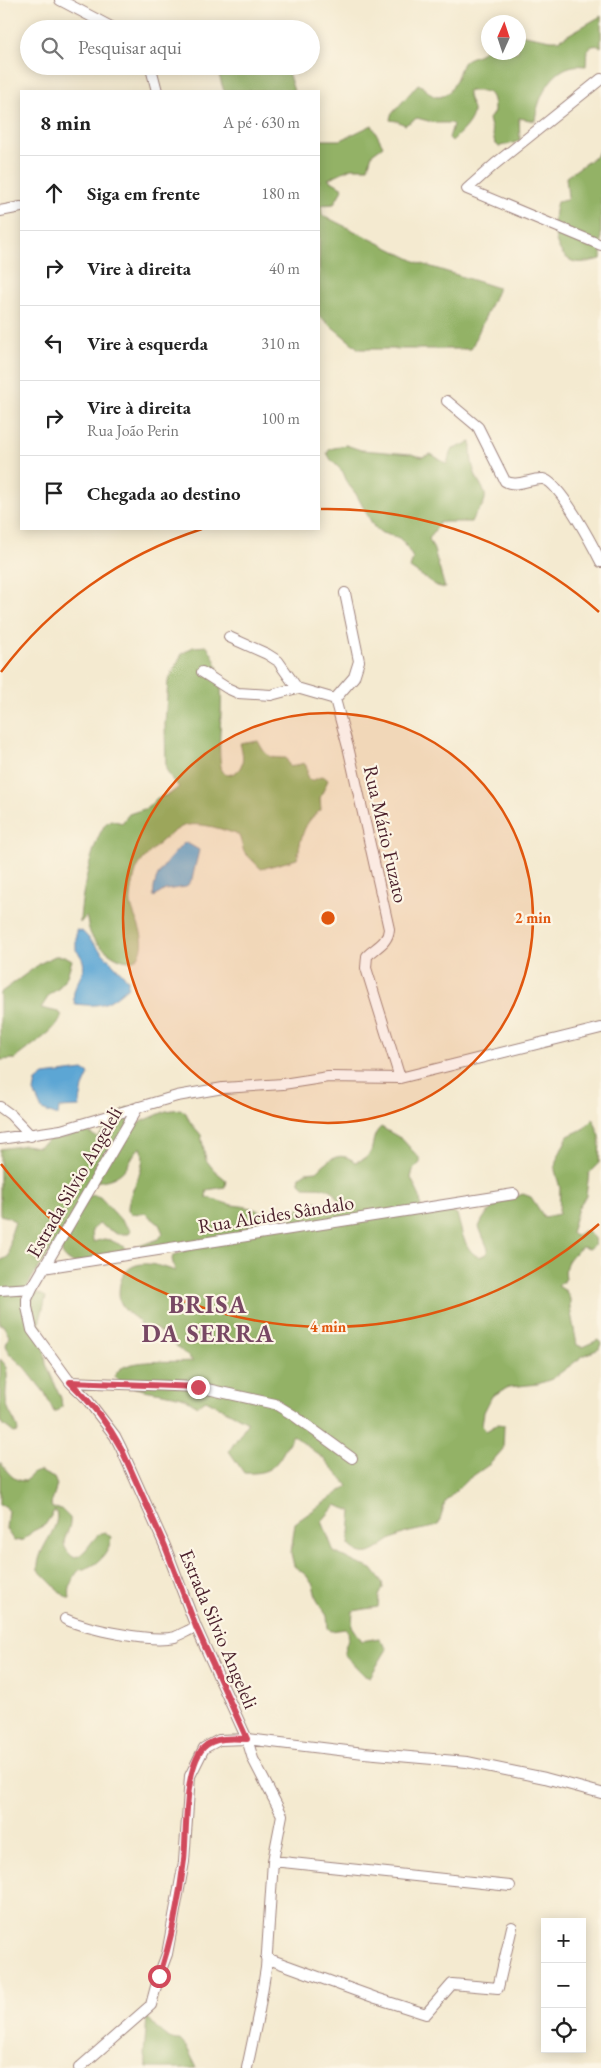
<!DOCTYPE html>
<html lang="pt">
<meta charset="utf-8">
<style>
:root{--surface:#fff;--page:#f6f6f6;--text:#222;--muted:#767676;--line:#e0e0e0}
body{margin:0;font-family:"EB Garamond",serif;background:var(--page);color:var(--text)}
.controls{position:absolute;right:15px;bottom:15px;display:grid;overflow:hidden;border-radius:0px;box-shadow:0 2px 12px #0003}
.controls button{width:45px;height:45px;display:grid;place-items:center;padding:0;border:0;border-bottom:1px solid var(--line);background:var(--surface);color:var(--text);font:25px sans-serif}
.compass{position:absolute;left:481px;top:15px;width:45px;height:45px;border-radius:50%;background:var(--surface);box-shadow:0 2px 12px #0003;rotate:3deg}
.stop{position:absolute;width:15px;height:15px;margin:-11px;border:4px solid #d1495b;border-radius:50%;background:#fff}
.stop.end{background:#d1495b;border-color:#fff;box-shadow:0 1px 5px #0008}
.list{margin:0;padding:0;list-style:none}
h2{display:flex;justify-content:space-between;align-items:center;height:65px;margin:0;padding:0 20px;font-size:21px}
h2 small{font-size:16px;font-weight:400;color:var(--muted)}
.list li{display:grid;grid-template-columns:32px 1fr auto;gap:15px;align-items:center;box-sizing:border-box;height:75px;padding:0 20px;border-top:1px solid var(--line)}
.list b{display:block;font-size:19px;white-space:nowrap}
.list p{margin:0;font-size:16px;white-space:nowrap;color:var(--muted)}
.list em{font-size:16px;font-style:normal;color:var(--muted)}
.icon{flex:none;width:28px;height:28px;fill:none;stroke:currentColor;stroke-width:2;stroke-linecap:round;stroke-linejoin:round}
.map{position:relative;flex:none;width:601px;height:2068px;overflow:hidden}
.search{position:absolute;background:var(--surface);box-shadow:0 2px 12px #0003;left:20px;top:20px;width:300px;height:55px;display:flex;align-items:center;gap:12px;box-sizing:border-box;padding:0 18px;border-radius:28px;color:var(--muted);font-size:19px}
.panel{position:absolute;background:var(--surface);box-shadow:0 2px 12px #0003;left:20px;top:90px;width:300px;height:440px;border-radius:0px}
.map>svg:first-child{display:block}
.forest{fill:#93b266;stroke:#6e6848}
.water{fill:#5ca6d4;stroke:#536280}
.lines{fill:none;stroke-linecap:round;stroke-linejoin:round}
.minor-casing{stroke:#9f847e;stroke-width:12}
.minor{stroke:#fff;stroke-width:10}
.route{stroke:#d1495b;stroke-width:6}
.ring{fill:none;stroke:#e0560e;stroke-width:2.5}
.labels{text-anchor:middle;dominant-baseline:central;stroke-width:4.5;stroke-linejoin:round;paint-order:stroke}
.street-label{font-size:20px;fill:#4a1f2b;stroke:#fcf5e5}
.district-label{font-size:25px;font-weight:bold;letter-spacing:1px;fill:#784864;stroke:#fcf5e5}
.centre{fill:#e0560e;stroke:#fcf5e5;stroke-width:2.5}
.ring-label{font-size:15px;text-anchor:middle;font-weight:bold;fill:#e0560e;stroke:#fcf5e5;stroke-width:4.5;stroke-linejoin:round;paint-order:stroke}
</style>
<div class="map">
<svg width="601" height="2068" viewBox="0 0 601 2068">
<rect width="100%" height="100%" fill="#fcf5e5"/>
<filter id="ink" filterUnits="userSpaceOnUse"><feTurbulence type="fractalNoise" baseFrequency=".02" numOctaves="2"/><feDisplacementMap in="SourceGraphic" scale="10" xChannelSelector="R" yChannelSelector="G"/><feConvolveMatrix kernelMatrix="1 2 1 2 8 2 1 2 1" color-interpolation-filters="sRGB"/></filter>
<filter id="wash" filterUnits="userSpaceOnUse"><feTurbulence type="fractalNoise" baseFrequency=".0096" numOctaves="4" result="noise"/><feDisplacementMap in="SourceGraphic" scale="20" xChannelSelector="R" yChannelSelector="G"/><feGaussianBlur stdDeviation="1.12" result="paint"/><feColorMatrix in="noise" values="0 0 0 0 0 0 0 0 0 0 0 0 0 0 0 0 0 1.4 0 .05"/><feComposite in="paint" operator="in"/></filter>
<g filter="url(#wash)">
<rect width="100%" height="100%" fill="#f4ead0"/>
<!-- forest -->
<path class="forest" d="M601,16V47C595,44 591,46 587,50L586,66C582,66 578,65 574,66C551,69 537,100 535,121L519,118L520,140C513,145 506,143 499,147L495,143L489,119L494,112C494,89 488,91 468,91C467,99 472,103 473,110C474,121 459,134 452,141L449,138L453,125L451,123H436L417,118L405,125L397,121L390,120L391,115L418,84C426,87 430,97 438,97C454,96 457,74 463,63C468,57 474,57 480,54C483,52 486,48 488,45V52H518L519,34L551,40H559Z
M264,66H286L294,91H224L218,72Z
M372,125L383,146L372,154L368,168H351L328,179L343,188L334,204L321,205L322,215L419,263L498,288L471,349H359L319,316V140H341Z
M601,148V259C592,261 578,265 570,260C552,251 552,218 557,202L566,200L568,198L566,177L596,156Z
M471,442C471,453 471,463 475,473C477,482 487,490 485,499C483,509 474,513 471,522H440L429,539L434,550L445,588L437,586L410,568L413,558L404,543L399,538L382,533L374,527L356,494L348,484L343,472L331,460L327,453L330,449L346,445L361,450L411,454L422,457L431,454L447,464L451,450Z
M207,646C234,683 213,730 222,772L227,775C244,773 245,758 240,744L258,741C266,756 268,758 286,758L290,767L304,763L307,767V777L311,781L323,776L328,780L320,798L321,810C302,823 302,837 297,859L261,869L244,852L239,835C221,829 206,823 187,825C176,826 141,858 137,869C134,875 130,898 131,903C133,918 147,935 141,951C133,975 101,949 93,938C89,933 88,923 86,916L80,923C80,901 91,847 103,828C104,824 108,822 111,820L122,823L129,814L147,808L157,798L170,794L179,787L173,781L166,769L165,724L168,681L182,654L193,647Z
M55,956H65L72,960L67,976L58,989L50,994L41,1008L58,1012L62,1015C55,1034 28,1046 15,1059L0,1060V993L41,963Z
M128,1107L131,1124L134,1125L166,1111L180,1109L186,1113L190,1122L201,1135L206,1160L214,1170L226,1180L225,1187L207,1190L206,1197C214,1199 223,1203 232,1205C242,1206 252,1207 261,1212C269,1216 275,1224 285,1222C296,1220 297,1205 308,1202C317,1198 327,1208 338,1206C339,1184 320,1188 304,1187L299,1182L300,1176L306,1172L317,1171C329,1159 340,1150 355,1162C381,1156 366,1140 381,1127L402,1139L420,1159V1163L413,1170L411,1178L420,1197L421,1211C433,1215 445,1209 457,1214C461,1228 464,1251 479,1257L486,1254L488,1249L479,1227C488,1205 502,1202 523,1194L531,1197L544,1217L559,1214L560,1188L555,1170L556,1161L568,1136L583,1129L593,1119L600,1136L599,1163L589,1173L586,1196L578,1208L571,1233L575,1236L583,1231H587L594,1238L595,1245L589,1249L582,1247C570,1257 563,1263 566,1279L558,1286L566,1291L570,1299V1308L577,1345L582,1347L598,1340L601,1343L599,1349L583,1356L552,1379L538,1384L509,1387L492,1396L484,1412L482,1426L486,1431L498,1424L504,1425L503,1449L490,1464L467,1480L445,1502L439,1524L434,1527C422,1530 407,1531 396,1537C377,1546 369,1564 349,1545L352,1511L336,1505L322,1521L334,1552L356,1563L372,1569L382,1582L383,1588L379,1596L378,1607L353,1611L352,1626L362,1641L379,1638L387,1649L370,1677L363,1674L344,1654C344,1645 350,1640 348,1631L345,1629L331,1631L328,1628L327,1616L317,1600L313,1585L306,1575L294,1566L291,1553L295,1523L348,1486L324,1459L293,1435C278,1460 277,1475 244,1473L229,1451L248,1422L206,1400L196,1406C180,1388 136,1397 115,1377C118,1356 176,1363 193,1361L157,1329L141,1326C138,1316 124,1314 121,1303C118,1297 119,1286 121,1280C131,1256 156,1264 175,1271L172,1259L173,1256L197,1245L149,1248L139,1246L159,1239L163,1233L159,1224L145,1213L132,1214L128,1211C127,1190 149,1170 141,1147C135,1151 133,1156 129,1163C121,1178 107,1181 91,1182L83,1198L94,1195L100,1197L131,1231L129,1234H117L99,1224L92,1230L93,1242L104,1239L110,1240L125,1247V1252L73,1263C58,1255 62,1249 62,1234L32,1278L24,1294L25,1298L38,1293L46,1297L39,1324L42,1327L46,1364L61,1398L62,1407L57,1412H54L45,1393L25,1368L9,1353L6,1345L9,1336L3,1325H0V1261L9,1256L11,1234L15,1222L8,1217L0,1215V1149L25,1145L38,1147L50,1139L67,1137L80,1131H86L98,1138L107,1125Z
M0,1359C12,1368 5,1386 6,1398C6,1412 18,1422 18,1432L14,1433L0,1422Z
M0,1462C7,1471 13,1482 26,1481L33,1473L39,1471L54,1478L57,1485L51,1504L52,1508L61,1509L70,1518C72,1535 54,1541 73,1557C87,1557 92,1534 105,1532L111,1537C109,1555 97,1567 79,1570C72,1579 68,1587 70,1599C63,1597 45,1576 38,1570C36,1547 64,1526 55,1510L45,1525L33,1531L23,1540L14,1541L6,1529L8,1510L5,1506L0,1505Z
M147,2017C156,2026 165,2041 180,2040L187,2048L197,2068H147L144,2055Z"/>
<!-- water -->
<path class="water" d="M185,842L199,850L192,879L186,887L165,890L154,897C151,875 171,857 185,842Z
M76,930L82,931L128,980V987C107,1005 102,1007 75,1004C67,982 97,972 76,950Z
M83,1070L89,1074L83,1087L79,1107L59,1108L58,1116L42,1110L34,1092L36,1081L44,1075Z"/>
</g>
<g filter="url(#ink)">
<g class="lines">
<defs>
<path id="minor" d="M60,0L115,29
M149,66L152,72L157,91
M601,79L495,164L467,189L601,245
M0,211L21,207
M447,401L478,427L505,481C517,488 530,478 543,479C559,481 593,546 601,562
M345,593L359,661L354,677L335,699L349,751L389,929C388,943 376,947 367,956L366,968L400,1078
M229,637L267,654L278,661L297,688
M202,672L227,688L238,693L271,695L297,688L335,699
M0,1107L11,1115L31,1136
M138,1107L32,1288L27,1299V1307L32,1330L70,1382L86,1398L115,1436L121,1448L165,1546L196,1627L247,1739L253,1759L282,1815L273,1861L266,1968L259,2011L247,2068
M0,1139L61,1130L177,1096L223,1088L283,1084L328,1077L400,1078L601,1028
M43,1268L514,1194
M0,1290L32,1288
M70,1382L198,1387L275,1404L293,1415L352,1458
M65,1619C87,1629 152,1643 175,1637C182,1634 189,1630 196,1627
M273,1861L510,1886
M266,1958L376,1998L426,2014L452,1984L498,1988L512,1927
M79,2068L151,2005L159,1975L167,1954L184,1862L190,1776L204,1748L219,1740L247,1739L364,1753L467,1762L545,1778L601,1793"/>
</defs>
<!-- minor casing -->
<use href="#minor" class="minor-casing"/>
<!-- minor -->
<use href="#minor" class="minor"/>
</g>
</g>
<g class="lines" filter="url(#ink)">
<!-- route -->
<path class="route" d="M159,1976C171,1943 180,1895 184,1860C187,1831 184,1770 203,1748C213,1737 233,1738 247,1739L196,1627L165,1546L121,1448C108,1424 90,1401 70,1382L198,1387"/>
</g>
<!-- distance rings -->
<circle cx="328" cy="918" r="205" fill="#e0560e" fill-opacity=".12"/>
<g class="ring">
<circle cx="328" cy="918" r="205"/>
<path d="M599 1224A409 409 0 0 1 1 1164M1 672A409 409 0 0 1 202 529M321 509A409 409 0 0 1 599 612"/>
</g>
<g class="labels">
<!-- street labels -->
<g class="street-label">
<text transform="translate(386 834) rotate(77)">Rua Mário Fuzato</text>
<text transform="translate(74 1182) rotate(-60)">Estrada Silvio Angeleli</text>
<text transform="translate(276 1214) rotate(-9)">Rua Alcides Sândalo</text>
<text transform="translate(219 1629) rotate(67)">Estrada Silvio Angeleli</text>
</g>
<!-- district labels -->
<g class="district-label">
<text x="208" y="1304">BRISA<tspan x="208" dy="29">DA SERRA</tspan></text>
</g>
</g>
<circle cx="328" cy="918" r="8" class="centre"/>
<g class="ring-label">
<text x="533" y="923">2 min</text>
<text x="328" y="1332">4 min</text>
</g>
</svg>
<div class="controls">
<button>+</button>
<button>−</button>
<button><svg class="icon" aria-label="locate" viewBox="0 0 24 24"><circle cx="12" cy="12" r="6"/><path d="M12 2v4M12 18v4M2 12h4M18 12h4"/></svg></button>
</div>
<svg class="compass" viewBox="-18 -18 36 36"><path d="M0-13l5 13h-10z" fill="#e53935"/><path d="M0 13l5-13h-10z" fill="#767676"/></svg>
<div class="stop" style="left:159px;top:1976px"></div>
<div class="stop end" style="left:198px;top:1387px"></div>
<div class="search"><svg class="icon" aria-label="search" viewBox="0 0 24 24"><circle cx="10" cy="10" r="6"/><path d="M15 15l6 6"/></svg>Pesquisar aqui</div>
<section class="panel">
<h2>8 min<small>A pé · 630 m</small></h2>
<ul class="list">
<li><svg class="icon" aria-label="ahead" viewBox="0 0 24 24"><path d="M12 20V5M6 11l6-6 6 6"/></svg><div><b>Siga em frente</b></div><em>180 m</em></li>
<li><svg class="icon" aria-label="right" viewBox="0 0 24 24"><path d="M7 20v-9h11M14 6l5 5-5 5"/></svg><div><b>Vire à direita</b></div><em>40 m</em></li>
<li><svg class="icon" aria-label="left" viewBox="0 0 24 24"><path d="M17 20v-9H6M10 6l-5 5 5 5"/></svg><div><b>Vire à esquerda</b></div><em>310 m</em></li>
<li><svg class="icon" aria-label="right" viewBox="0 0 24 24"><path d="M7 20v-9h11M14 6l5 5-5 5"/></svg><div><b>Vire à direita</b><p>Rua João Perin</p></div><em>100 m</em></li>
<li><svg class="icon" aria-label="arrive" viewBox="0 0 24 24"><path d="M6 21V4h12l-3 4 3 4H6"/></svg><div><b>Chegada ao destino</b></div></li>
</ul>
</section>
</div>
